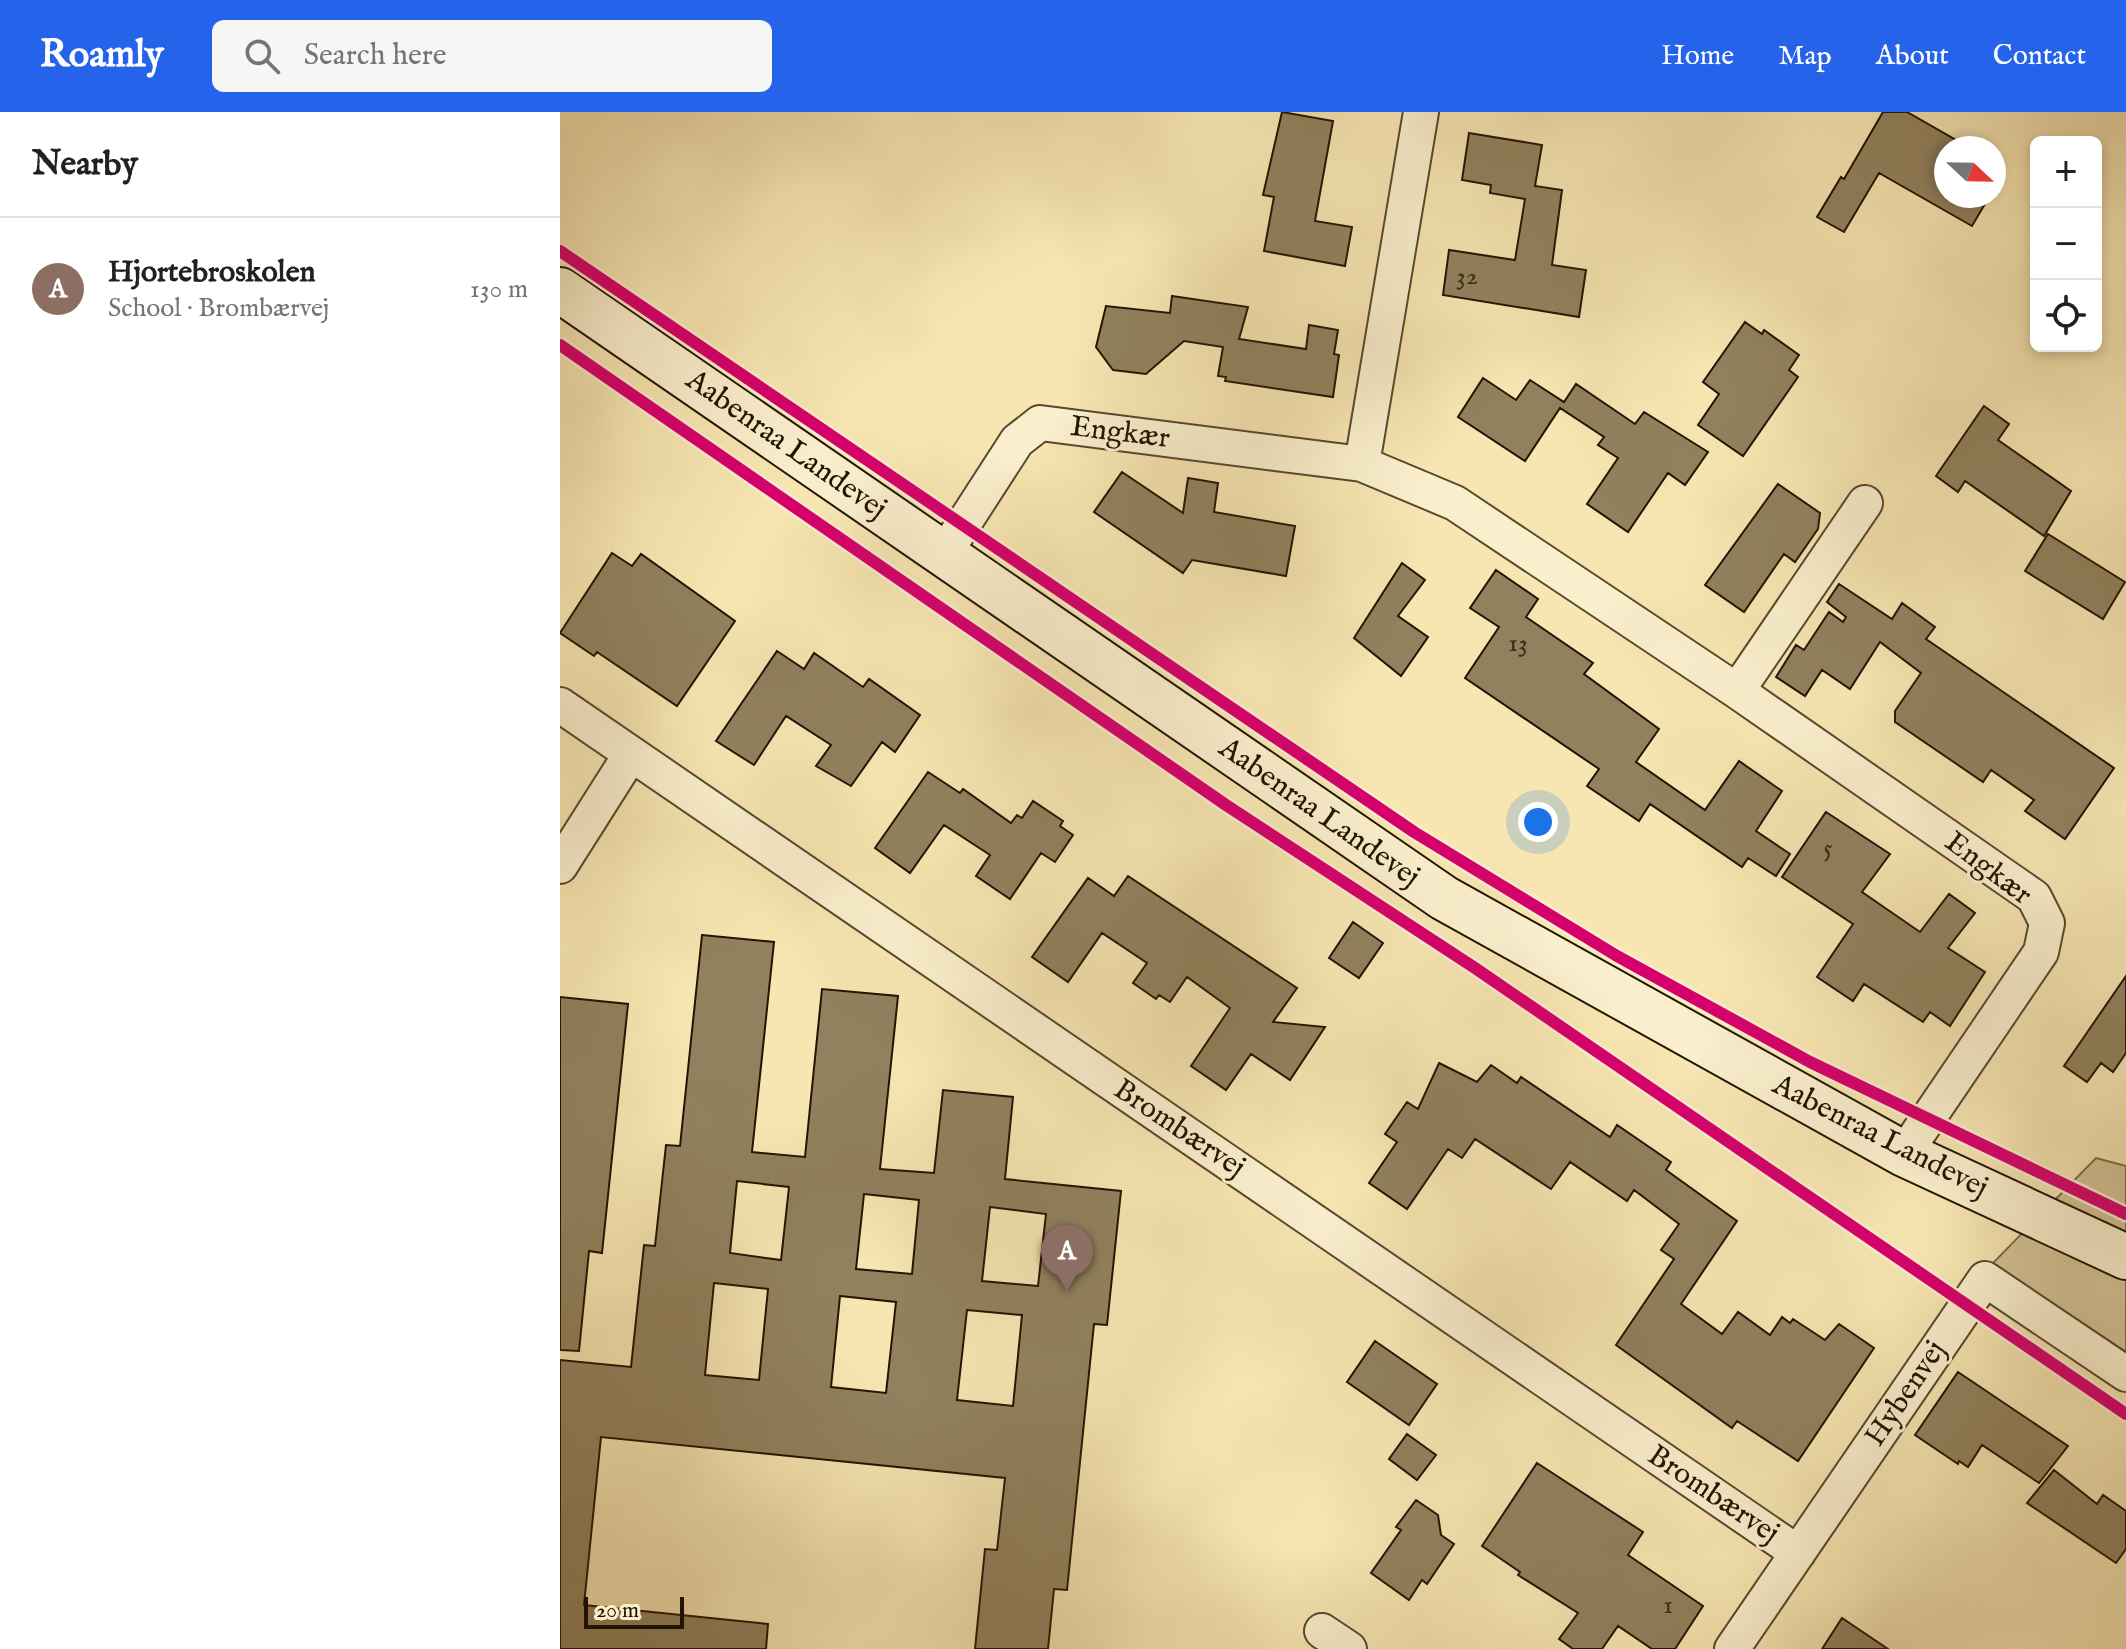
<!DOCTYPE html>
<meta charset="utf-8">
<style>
:root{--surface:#fff;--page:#f6f6f6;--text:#202124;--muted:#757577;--line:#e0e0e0;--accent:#2563eb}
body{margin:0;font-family:"IM FELL English",serif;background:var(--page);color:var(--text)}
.controls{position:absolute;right:24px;top:24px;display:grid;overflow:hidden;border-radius:12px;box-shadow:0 4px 12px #0003}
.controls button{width:72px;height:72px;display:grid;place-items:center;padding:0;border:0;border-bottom:2px solid var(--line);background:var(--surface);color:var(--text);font:40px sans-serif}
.compass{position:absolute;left:1374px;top:24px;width:72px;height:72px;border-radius:50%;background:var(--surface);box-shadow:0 4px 12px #0003;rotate:112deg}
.scale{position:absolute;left:24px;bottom:20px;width:100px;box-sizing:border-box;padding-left:8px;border:4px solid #221402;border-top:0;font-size:22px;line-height:28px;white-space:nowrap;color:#221402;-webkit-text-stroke:6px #faefcd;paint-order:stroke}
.you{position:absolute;left:978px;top:710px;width:28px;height:28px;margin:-20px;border:6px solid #fff;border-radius:50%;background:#1a73e8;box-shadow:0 0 0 12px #1a73e833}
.badge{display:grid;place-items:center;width:52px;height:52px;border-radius:50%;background:var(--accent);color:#fff;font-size:26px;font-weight:700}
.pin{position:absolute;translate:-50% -66px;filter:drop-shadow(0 2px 4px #0008)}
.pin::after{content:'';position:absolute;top:42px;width:28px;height:24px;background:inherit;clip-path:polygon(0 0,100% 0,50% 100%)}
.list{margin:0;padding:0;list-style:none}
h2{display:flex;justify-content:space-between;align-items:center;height:104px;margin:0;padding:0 32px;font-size:34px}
h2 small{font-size:26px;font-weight:400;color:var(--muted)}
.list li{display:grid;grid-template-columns:52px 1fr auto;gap:24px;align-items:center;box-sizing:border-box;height:144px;padding:0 32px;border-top:2px solid var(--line)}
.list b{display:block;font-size:30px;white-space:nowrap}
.list p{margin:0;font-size:26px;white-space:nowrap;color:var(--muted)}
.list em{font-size:26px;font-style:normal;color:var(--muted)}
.icon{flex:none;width:44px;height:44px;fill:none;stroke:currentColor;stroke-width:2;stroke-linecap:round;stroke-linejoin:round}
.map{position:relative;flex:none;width:1566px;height:1537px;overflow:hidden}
header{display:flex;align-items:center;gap:48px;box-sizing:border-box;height:112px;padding:0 40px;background:var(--accent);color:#fff}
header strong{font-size:38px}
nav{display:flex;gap:44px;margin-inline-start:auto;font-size:28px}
.search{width:560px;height:72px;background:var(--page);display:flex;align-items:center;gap:20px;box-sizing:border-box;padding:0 28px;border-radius:12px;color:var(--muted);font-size:30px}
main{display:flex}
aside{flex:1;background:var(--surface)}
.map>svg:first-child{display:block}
.green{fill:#d3c294;stroke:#7a6b4b;stroke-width:2}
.building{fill:#91815e;stroke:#221402;stroke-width:2;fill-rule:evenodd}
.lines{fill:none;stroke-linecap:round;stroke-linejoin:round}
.street-casing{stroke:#57482e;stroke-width:38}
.secondary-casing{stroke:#221402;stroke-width:48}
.street{stroke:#faefcd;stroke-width:34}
.secondary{stroke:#faefcd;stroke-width:44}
.cycleway-casing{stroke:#faefcd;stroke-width:17}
.cycleway{stroke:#d6006c;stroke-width:12}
.labels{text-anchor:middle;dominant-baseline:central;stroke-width:6;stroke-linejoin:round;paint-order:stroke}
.number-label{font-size:26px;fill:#3e2f19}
.street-label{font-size:30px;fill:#221402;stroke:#faefcd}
</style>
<header>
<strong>Roamly</strong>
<div class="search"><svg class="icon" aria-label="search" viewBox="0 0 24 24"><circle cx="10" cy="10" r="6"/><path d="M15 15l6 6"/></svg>Search here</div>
<nav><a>Home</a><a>Map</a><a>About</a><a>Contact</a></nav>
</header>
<main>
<aside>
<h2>Nearby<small></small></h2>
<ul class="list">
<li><span class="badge" style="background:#8d6e63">A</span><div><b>Hjortebroskolen</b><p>School · Brombærvej</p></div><em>130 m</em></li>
</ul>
</aside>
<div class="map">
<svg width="1566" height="1537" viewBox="0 0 1566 1537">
<rect width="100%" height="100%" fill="#f7e6b2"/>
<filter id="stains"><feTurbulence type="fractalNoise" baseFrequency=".0025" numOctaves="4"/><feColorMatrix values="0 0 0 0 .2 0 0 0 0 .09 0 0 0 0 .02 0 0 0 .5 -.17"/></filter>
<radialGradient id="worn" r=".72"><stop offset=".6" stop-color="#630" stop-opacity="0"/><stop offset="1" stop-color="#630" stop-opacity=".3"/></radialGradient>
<!-- green -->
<path class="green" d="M1536,1046L1566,1054V1240L1432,1152Z"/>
<!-- building -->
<path class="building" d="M722,0L773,9L755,109L792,115L785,154L704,139L714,85L703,83Z
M1323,0H1347L1410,36H1386V84L1429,85L1412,114L1319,61L1284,120L1257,105L1281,65L1284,67Z
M909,21L982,33L975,74L1002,78L992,153L1026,158L1019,205L883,183L889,138L955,148L965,87L930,81L931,73L902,68Z
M612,184L688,195L679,227L746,237L749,213L778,218L774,242L779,243L773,285L665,269L666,265L658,264L663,235L624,229L586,262L553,258L536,235L546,194L610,201Z
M1185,210L1202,222L1204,218L1239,243L1229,258L1238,265L1183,344L1138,313L1159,282L1143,270Z
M923,266L956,288L970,268L1004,290L1016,272L1075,312L1084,300L1148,340L1125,373L1108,361L1068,420L1027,392L1058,346L1038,333L1044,325L1000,296L965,349L898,305Z
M1424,294L1449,312L1438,328L1511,379L1484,424L1405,369L1398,380L1376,364Z
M562,360L623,401L628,366L658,371L654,400L735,414L726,464L632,448L623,461L534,400Z
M1218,372L1260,401L1258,417L1235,450L1224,442L1184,500L1145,473Z
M1488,422L1565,470L1543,507L1465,459Z
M52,441L72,454L81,442L175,509L117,594L37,540L34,544L0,521Z
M842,451L865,468L838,504L868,525L841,564L794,526Z
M936,458L978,487L966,505L1033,551L1024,562L1099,617L1076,650L1145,698L1179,649L1222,679L1196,719L1230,742L1216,764L1188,746L1182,755L1090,692L1079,709L1027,674L1039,657L905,566L939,515L910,496Z
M1279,472L1332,507L1342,491L1375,515L1366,527L1554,656L1505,727L1465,699L1474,688L1431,658L1423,670L1335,610V599L1361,561L1320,530L1290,577L1262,558L1245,584L1216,565L1236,533L1244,538L1269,500L1283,510L1286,505L1267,490Z
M217,539L244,557L254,541L303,575L309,567L360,603L335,640L322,630L291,674L256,654L271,633L226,604L194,653L156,629Z
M368,660L400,681L403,677L451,711L457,703L462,706L473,689L503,709L500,714L513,723L495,750L481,741L450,787L416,764L430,743L384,713L350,761L315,736Z
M1266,700L1330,742L1302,780L1360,820L1389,782L1415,801L1388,836L1425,860L1390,914L1370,900L1363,910L1304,872L1293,889L1257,865L1293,812L1222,765Z
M568,764L737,876L713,910L765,915L730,968L691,942L666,978L631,954L670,896L627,865L610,890L599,883L596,887L573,871L587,851L542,821L508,870L472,845L528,766L554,784Z
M793,810L823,831L799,866L769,846Z
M142,823L214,830L192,1040L245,1045L262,877L338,884L320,1057L374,1061L383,978L453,985L445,1067L561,1079L547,1213L534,1212L507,1478L494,1477L488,1537H415L425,1437L437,1438L445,1366L41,1325L24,1493L208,1512L206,1537H0V1248L71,1255L84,1133L95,1134L106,1033L120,1034ZM177,1069L229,1075L221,1148L170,1141ZM304,1082L359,1088L352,1162L296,1157ZM430,1095L486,1102L478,1174L422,1169ZM154,1171L208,1177L199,1268L145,1263ZM280,1184L336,1190L326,1281L271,1275ZM407,1198L462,1203L453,1294L397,1288Z
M1566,864V941L1553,960L1541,951L1527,970L1504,954Z
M0,885L68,892L42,1141L29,1139L19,1239L0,1238Z
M879,951L917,970L931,953L957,971L961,965L1050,1025L1057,1013L1111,1050L1106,1058L1177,1109L1121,1192L1162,1222L1178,1200L1210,1223L1222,1205L1230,1211L1233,1207L1265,1228L1279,1212L1314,1236L1238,1349L1177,1309L1172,1316L1056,1233L1114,1147L1101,1138L1119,1112L1074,1078L1067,1089L1010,1050L991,1077L915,1027L902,1046L888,1037L847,1097L809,1071L837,1030L825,1022L847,990L858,997Z
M815,1229L877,1272L849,1313L787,1270Z
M1398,1260L1508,1334L1479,1371L1422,1333L1408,1355L1399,1349L1398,1352L1355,1323Z
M847,1322L876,1343L857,1368L829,1347Z
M977,1351L1083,1420L1068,1443L1143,1494L1115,1537H1092L1058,1514L1042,1537H1013L999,1527L1018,1501L958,1463L960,1460L922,1434Z
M1494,1358L1537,1392L1543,1383L1566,1399V1437L1556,1451L1467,1391Z
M856,1388L878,1403L881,1423L894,1432L867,1472L862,1468L849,1488L811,1461L841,1418L836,1415Z
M1282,1506L1328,1537H1262Z"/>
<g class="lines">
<defs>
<path id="street" d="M802,352L861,0
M384,442L457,329L480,311L802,352L895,391L1177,579L1474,785L1487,811L1481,840L1344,1042
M1177,579L1305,391
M0,593L1238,1441
M0,754L71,642
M762,1519L789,1537
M1172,1537L1425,1167L1566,1262"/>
<path id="secondary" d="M0,178L884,786L1344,1042L1566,1145"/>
</defs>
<!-- street casing -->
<use href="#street" class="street-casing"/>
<!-- secondary casing -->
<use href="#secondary" class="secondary-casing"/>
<!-- street -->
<use href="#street" class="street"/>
<!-- secondary -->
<use href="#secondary" class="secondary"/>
<defs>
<path id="cycleway" d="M0,139L854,720L1057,844L1250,950L1566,1102
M0,233L666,693L915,856L1566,1302"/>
</defs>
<!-- cycleway casing -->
<use href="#cycleway" class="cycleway-casing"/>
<!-- cycleway -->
<use href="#cycleway" class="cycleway"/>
</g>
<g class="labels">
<!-- number labels -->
<g class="number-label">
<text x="907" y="164">32</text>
<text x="958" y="531">13</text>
<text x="1268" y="736">5</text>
<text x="1108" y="1493">1</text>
</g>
<!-- street labels -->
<g class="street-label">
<text transform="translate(560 321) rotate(7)">Engkær</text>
<text transform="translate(226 333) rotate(35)">Aabenraa Landevej</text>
<text transform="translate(759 701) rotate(35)">Aabenraa Landevej</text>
<text transform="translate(1428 757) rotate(37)">Engkær</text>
<text transform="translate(619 1017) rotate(34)">Brombærvej</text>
<text transform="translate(1320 1025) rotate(27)">Aabenraa Landevej</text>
<text transform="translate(1346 1282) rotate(-56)">Hybenvej</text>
<text transform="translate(1153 1383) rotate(34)">Brombærvej</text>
</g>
</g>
<rect width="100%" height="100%" filter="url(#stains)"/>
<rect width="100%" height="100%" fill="url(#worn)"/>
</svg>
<div class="controls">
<button>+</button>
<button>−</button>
<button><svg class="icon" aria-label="locate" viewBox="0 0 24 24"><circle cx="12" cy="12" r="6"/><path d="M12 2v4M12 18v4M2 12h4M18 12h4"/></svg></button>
</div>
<svg class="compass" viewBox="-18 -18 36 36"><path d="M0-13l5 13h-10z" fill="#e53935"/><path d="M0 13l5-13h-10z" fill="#757577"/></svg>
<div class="scale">20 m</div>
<div class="you"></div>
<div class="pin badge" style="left:507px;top:1179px;background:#8d6e63">A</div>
</div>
</main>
